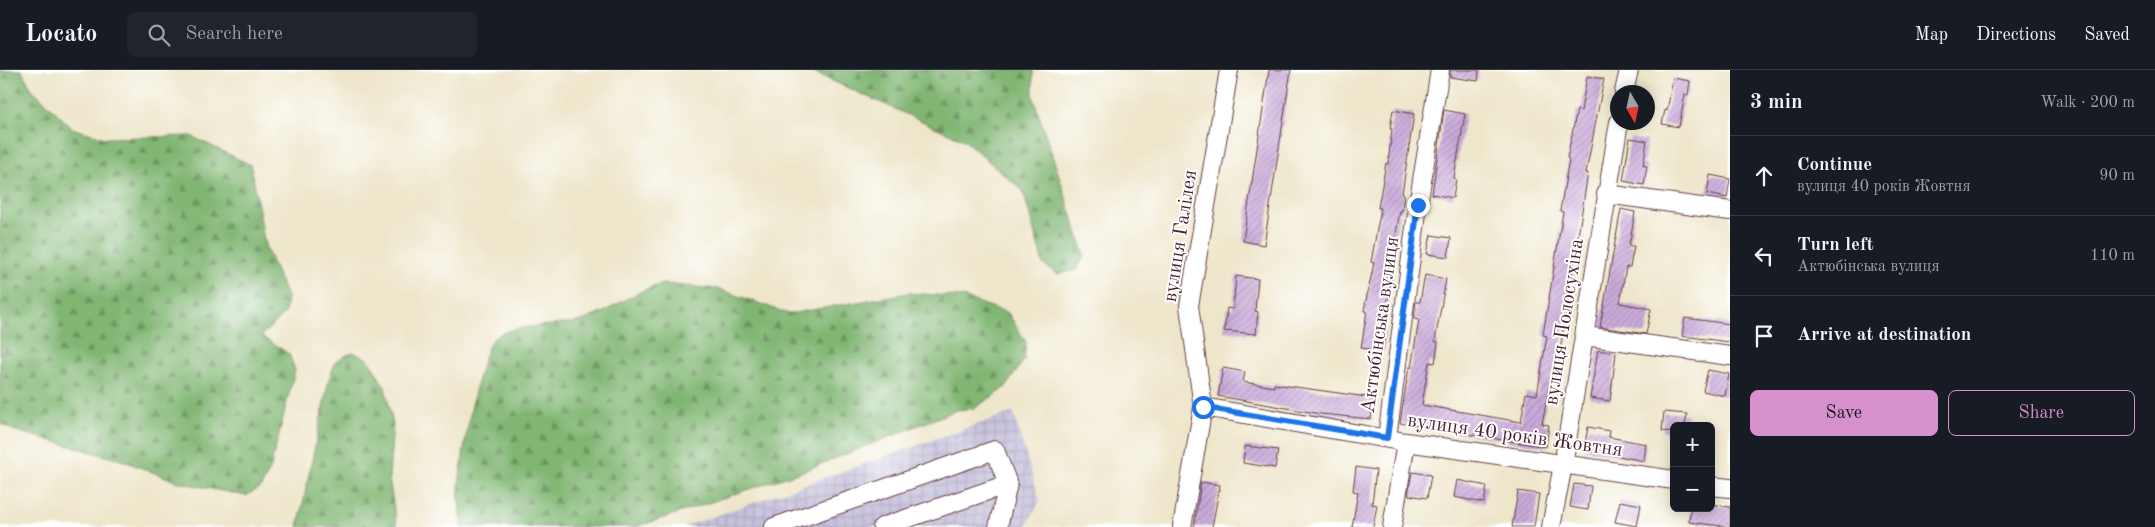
<!DOCTYPE html>
<meta charset="utf-8">
<style>
:root{--surface:#171b24;--page:#20242c;--text:#f1f3f6;--muted:#9ea1a6;--line:#363941;--accent:#d690ce}
body{margin:0;font-family:"Old Standard TT",serif;background:var(--page);color:var(--text)}
.controls{position:absolute;right:15px;bottom:15px;display:grid;overflow:hidden;border-radius:8px;box-shadow:0 2px 12px #0003}
.controls button{width:45px;height:45px;display:grid;place-items:center;padding:0;border:0;border-bottom:1px solid var(--line);background:var(--surface);color:var(--text);font:25px sans-serif}
.compass{position:absolute;left:1610px;top:15px;width:45px;height:45px;border-radius:50%;background:var(--surface);box-shadow:0 2px 12px #0003;rotate:171deg}
.stop{position:absolute;width:15px;height:15px;margin:-11px;border:4px solid #1a73e8;border-radius:50%;background:#fff}
.stop.end{background:#1a73e8;border-color:#fff;box-shadow:0 1px 5px #0008}
.list{margin:0;padding:0;list-style:none}
h2{display:flex;justify-content:space-between;align-items:center;height:65px;margin:0;padding:0 20px;font-size:21px}
h2 small{font-size:16px;font-weight:400;color:var(--muted)}
.list li{display:grid;grid-template-columns:32px 1fr auto;gap:15px;align-items:center;box-sizing:border-box;height:80px;padding:0 20px;border-top:1px solid var(--line)}
.list b{display:block;font-size:19px;white-space:nowrap}
.list p{margin:0;font-size:16px;white-space:nowrap;color:var(--muted)}
.list em{font-size:16px;font-style:normal;color:var(--muted)}
.actions{display:flex;gap:10px;padding:15px 20px}
.actions a{flex:1;padding:11px 0;border:1px solid var(--accent);border-radius:8px;text-align:center;font-size:18px;color:var(--accent)}
.actions .main{background:var(--accent);color:#111}
.icon{flex:none;width:28px;height:28px;fill:none;stroke:currentColor;stroke-width:2;stroke-linecap:round;stroke-linejoin:round}
.map{position:relative;flex:none;width:1730px;height:457px;overflow:hidden}
header{display:flex;align-items:center;gap:30px;box-sizing:border-box;height:70px;padding:0 25px;background:var(--surface);border-bottom:1px solid var(--line)}
header strong{font-size:24px}
nav{display:flex;gap:28px;margin-inline-start:auto;font-size:18px}
.search{width:350px;height:45px;background:var(--page);display:flex;align-items:center;gap:12px;box-sizing:border-box;padding:0 18px;border-radius:8px;color:var(--muted);font-size:19px}
main{display:flex}
aside{flex:1;background:var(--surface)}
.map>svg:first-child{display:block}
.industrial{fill:url(#industrial-grid)}
.forest{fill:url(#forest-firs);stroke:#656a4e}
.building{fill:url(#building-hatch)}
.lines{fill:none;stroke-linecap:round;stroke-linejoin:round}
.minor-casing{stroke:#633d43;stroke-width:20}
.minor{stroke:#fff;stroke-width:18}
.route{stroke:#1a73e8;stroke-width:6}
.labels{text-anchor:middle;dominant-baseline:central;stroke-width:4;stroke-linejoin:round;paint-order:stroke}
.street-label{font-size:20px;fill:#4a1f2b;stroke:#fff}
</style>
<header>
<strong>Locato</strong>
<div class="search"><svg class="icon" aria-label="search" viewBox="0 0 24 24"><circle cx="10" cy="10" r="6"/><path d="M15 15l6 6"/></svg>Search here</div>
<nav><a>Map</a><a>Directions</a><a>Saved</a></nav>
</header>
<main>
<div class="map">
<svg width="1730" height="457" viewBox="0 0 1730 457">
<defs>
<pattern id="industrial-grid" width="8" height="8" patternUnits="userSpaceOnUse" patternTransform="scale(1.25)"><rect width="8" height="8" fill="#c5c0db"/><path d="M0 4h8M4 0v8" fill="none" stroke="#aba5bc"/></pattern>
<pattern id="forest-firs" width="22" height="20" patternUnits="userSpaceOnUse" patternTransform="scale(1.25)"><rect width="22" height="20" fill="#80b672"/><path d="M5 1l3.5 6h-7zM16 11l3.5 6h-7z" fill="#6b935e"/></pattern>
<pattern id="building-hatch" width="6" height="6" patternUnits="userSpaceOnUse" patternTransform="scale(1.25)"><rect width="6" height="6" fill="#caabdb"/><path d="M-1 1l2-2M0 6l6-6M5 7l2-2" fill="none" stroke="#a68bb2"/></pattern>
</defs>
<rect width="100%" height="100%" fill="#fff"/>
<filter id="ink" filterUnits="userSpaceOnUse"><feTurbulence type="fractalNoise" baseFrequency=".02" numOctaves="2"/><feDisplacementMap in="SourceGraphic" scale="10" xChannelSelector="R" yChannelSelector="G"/><feConvolveMatrix kernelMatrix="1 2 1 2 8 2 1 2 1" color-interpolation-filters="sRGB"/></filter>
<filter id="wash" filterUnits="userSpaceOnUse"><feTurbulence type="fractalNoise" baseFrequency=".0096" numOctaves="4" result="noise"/><feDisplacementMap in="SourceGraphic" scale="20" xChannelSelector="R" yChannelSelector="G"/><feGaussianBlur stdDeviation="1.12" result="paint"/><feColorMatrix in="noise" values="0 0 0 0 0 0 0 0 0 0 0 0 0 0 0 0 0 1.4 0 .05"/><feComposite in="paint" operator="in"/></filter>
<g filter="url(#wash)">
<rect width="100%" height="100%" fill="#eee6ca"/>
<!-- industrial -->
<path class="industrial" d="M1013,342L1040,431L1026,457H683Z"/>
<!-- forest -->
<path class="forest" d="M0,0H21L32,19L72,58L105,68L191,66L251,95L265,175L287,227L285,243L261,266L289,284L295,300L270,400L261,417L246,426L178,412L124,391L13,360L0,353Z
M808,0H1033V26L1085,186L1076,200L1057,204L1043,194L1023,121L964,70Z
M663,214L719,219L789,244L908,223L963,227L1008,243L1026,272L1024,290L1005,318L975,338L957,340L801,402L636,457H462C461,445 458,431 459,419C460,394 479,281 494,268C513,252 564,258 587,249C614,239 635,220 663,214Z
M353,282L368,289L385,317L393,354L389,408L397,457H298L329,309L336,291Z"/>
<g id="blocks">
<!-- building -->
<path class="building" d="M1269,0H1291L1264,175L1243,171Z
M1450,0H1479L1478,11L1450,7Z
M1587,6L1604,9L1586,103H1588L1559,287L1563,288L1559,309L1551,307L1542,354L1549,355L1546,377L1400,353L1409,297L1411,298L1419,250L1414,249L1416,232H1420L1425,205L1446,209L1435,271L1438,272L1435,293L1429,292L1422,335L1521,352L1526,323L1537,325L1547,266L1543,265L1563,142L1560,141L1569,89L1567,88L1577,40L1581,41Z
M1673,8L1690,11L1688,25L1685,24L1679,57L1662,54L1665,40L1667,41Z
M1393,40L1414,44L1402,124H1404L1402,141H1400L1390,198L1393,199L1383,259L1386,260L1383,281L1361,278L1367,241H1364L1365,235L1374,193L1371,192L1381,138H1378L1386,93L1388,94L1392,59H1390Z
M1444,40L1465,44L1454,108L1456,109L1453,128L1432,124Z
M1630,68L1647,71L1643,95L1647,96L1644,115L1623,111Z
M1710,105L1730,109L1727,128L1707,124Z
M1621,139L1635,142L1629,176H1634L1630,197H1626L1620,233L1651,239L1646,264L1600,257Z
M1431,165L1451,168L1448,187L1427,184Z
M1236,206L1258,209L1255,241L1258,242L1256,264L1224,261L1227,238L1233,239Z
M1685,248L1730,254V272L1682,266Z
M1598,280L1616,283L1610,331L1590,328Z
M1223,298L1245,302L1243,312L1274,317V314L1374,328L1371,349L1321,344L1218,326Z
M1708,300L1729,304L1725,326L1703,321Z
M1664,342L1687,344L1685,356H1674V362L1662,361Z
M1588,357L1610,361L1609,367L1646,374L1644,391L1584,379Z
M1245,376L1278,380L1275,398L1243,393Z
M1356,397L1376,400L1372,434L1377,435L1373,457H1352L1358,422L1353,421Z
M1412,402L1431,405L1427,428L1408,425Z
M1457,410L1487,416L1484,433L1454,427Z
M1201,412L1220,415L1212,457H1194Z
M1574,414L1591,416L1588,440L1570,437Z
M1518,421L1539,424L1534,457H1512Z
M1620,431L1641,435L1637,456L1615,452Z
M1711,434L1730,437V457L1689,452L1691,438H1711Z"/>
</g>
</g>
<g filter="url(#ink)">
<use href="#blocks" fill-opacity="0" stroke="#633d43" stroke-width="1"/>
<g class="lines">
<defs>
<path id="minor" d="M1624,22L1629,0
M1606,124L1730,141
M1585,266L1730,286
M1203,337L1406,372L1674,410
M1387,368L1418,135L1440,0
M1711,416L1730,418
M774,457L995,380L1008,414L998,457
M882,457L1008,414
M1182,457L1203,337L1189,236L1229,0
M1392,457L1406,372
M1551,457L1563,395L1619,52"/>
</defs>
<!-- minor casing -->
<use href="#minor" class="minor-casing"/>
<!-- minor -->
<use href="#minor" class="minor"/>
</g>
</g>
<g class="lines" filter="url(#ink)">
<!-- route -->
<path class="route" d="M1203,337L1387,368L1418,135"/>
</g>
<g class="labels">
<!-- street labels -->
<g class="street-label">
<text transform="translate(1181 166) rotate(-81)">вулиця Галілея</text>
<text transform="translate(1565 252) rotate(-81)">вулиця Полосухіна</text>
<text transform="translate(1381 255) rotate(-82)">Актюбінська вулиця</text>
<text transform="translate(1515 366) rotate(8)">вулиця 40 років Жовтня</text>
</g>
</g>
</svg>
<div class="controls">
<button>+</button>
<button>−</button>
</div>
<svg class="compass" viewBox="-18 -18 36 36"><path d="M0-13l5 13h-10z" fill="#e53935"/><path d="M0 13l5-13h-10z" fill="#9ea1a6"/></svg>
<div class="stop" style="left:1203px;top:337px"></div>
<div class="stop end" style="left:1418px;top:135px"></div>
</div>
<aside>
<h2>3 min<small>Walk · 200 m</small></h2>
<ul class="list">
<li><svg class="icon" aria-label="ahead" viewBox="0 0 24 24"><path d="M12 20V5M6 11l6-6 6 6"/></svg><div><b>Continue</b><p>вулиця 40 років Жовтня</p></div><em>90 m</em></li>
<li><svg class="icon" aria-label="left" viewBox="0 0 24 24"><path d="M17 20v-9H6M10 6l-5 5 5 5"/></svg><div><b>Turn left</b><p>Актюбінська вулиця</p></div><em>110 m</em></li>
<li><svg class="icon" aria-label="arrive" viewBox="0 0 24 24"><path d="M6 21V4h12l-3 4 3 4H6"/></svg><div><b>Arrive at destination</b></div></li>
</ul>
<div class="actions"><a class="main">Save</a><a>Share</a></div>
</aside>
</main>
